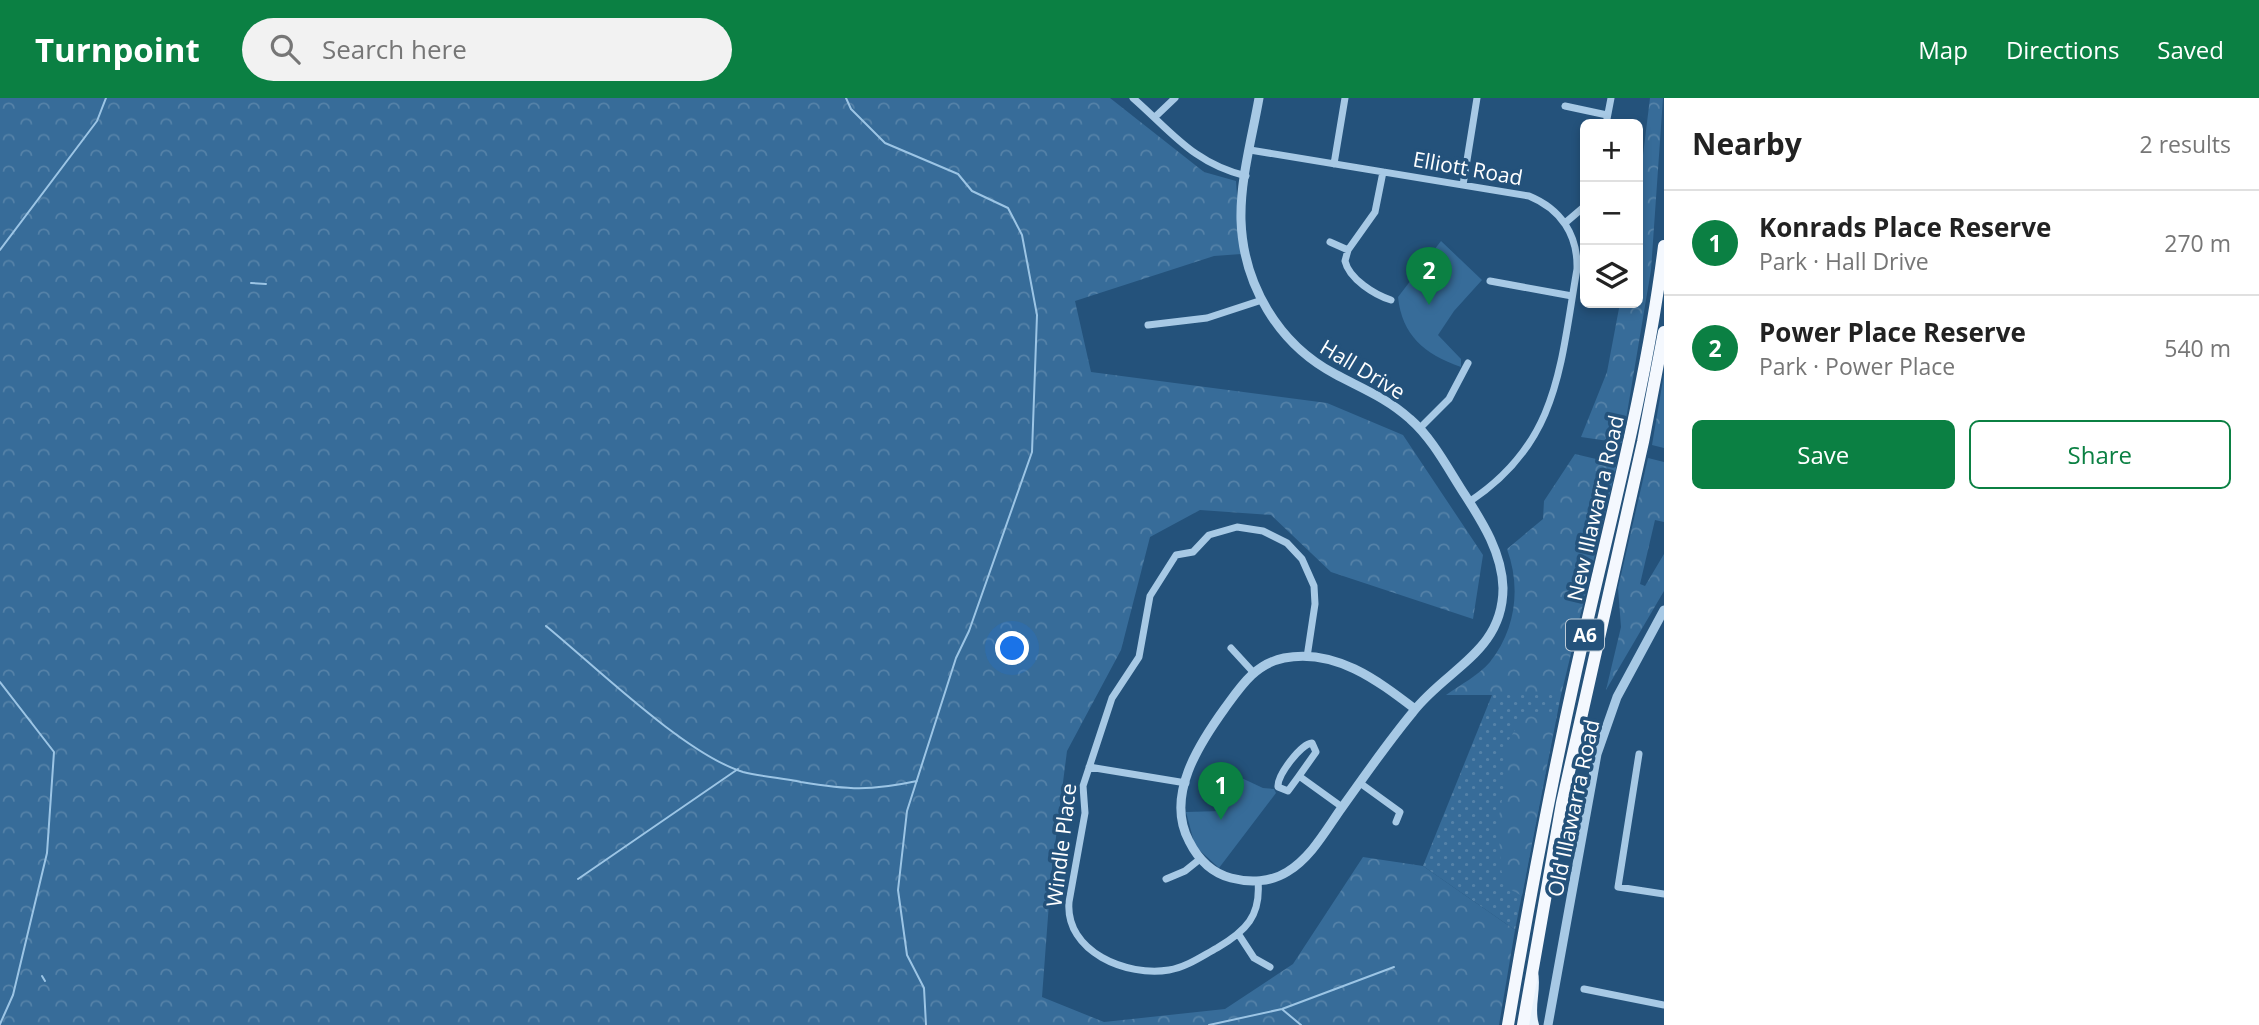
<!DOCTYPE html>
<meta charset="utf-8">
<style>
:root{--surface:#fff;--page:#f2f2f2;--text:#222;--muted:#767676;--line:#e0e0e0;--accent:#0b8043}
body{margin:0;font-family:"Open Sans",sans-serif;background:var(--page);color:var(--text)}
.controls{position:absolute;right:21px;top:21px;display:grid;overflow:hidden;border-radius:10px;box-shadow:0 4px 10px #0003}
.controls button{width:63px;height:63px;display:grid;place-items:center;padding:0;border:0;border-bottom:2px solid var(--line);background:var(--surface);color:var(--text);font:35px sans-serif}
.you{position:absolute;left:1013px;top:551px;width:24px;height:24px;margin:-18px;border:5px solid #fff;border-radius:50%;background:#1a73e8;box-shadow:0 0 0 10px #1a73e833}
.badge{display:grid;place-items:center;width:46px;height:46px;border-radius:50%;background:var(--accent);color:#fff;font-size:23px;font-weight:700}
.pin{position:absolute;translate:-50% -58px;filter:drop-shadow(0 2px 4px #0008)}
.pin::after{content:'';position:absolute;top:37px;width:24px;height:21px;background:inherit;clip-path:polygon(0 0,100% 0,50% 100%)}
.list{margin:0;padding:0;list-style:none}
h2{display:flex;justify-content:space-between;align-items:center;height:91px;margin:0;padding:0 28px;font-size:30px}
h2 small{font-size:23px;font-weight:400;color:var(--muted)}
.list li{display:grid;grid-template-columns:46px 1fr auto;gap:21px;align-items:center;box-sizing:border-box;height:105px;padding:0 28px;border-top:2px solid var(--line)}
.list b{display:block;font-size:26px;white-space:nowrap}
.list p{margin:0;font-size:23px;white-space:nowrap;color:var(--muted)}
.list em{font-size:23px;font-style:normal;color:var(--muted)}
.actions{display:flex;gap:14px;padding:21px 28px}
.actions a{flex:1;padding:16px 0;border:2px solid var(--accent);border-radius:10px;text-align:center;font-size:24px;color:var(--accent)}
.actions .main{background:var(--accent);color:#fff}
.icon{flex:none;width:38px;height:38px;fill:none;stroke:currentColor;stroke-width:2;stroke-linecap:round;stroke-linejoin:round}
.map{position:relative;flex:none;width:1664px;height:927px;overflow:hidden}
header{display:flex;align-items:center;gap:42px;box-sizing:border-box;height:98px;padding:0 35px;background:var(--accent);color:#fff}
header strong{font-size:33px}
nav{display:flex;gap:38px;margin-inline-start:auto;font-size:24px}
.search{width:490px;height:63px;background:var(--page);display:flex;align-items:center;gap:18px;box-sizing:border-box;padding:0 24px;border-radius:38px;color:var(--muted);font-size:26px}
main{display:flex}
aside{flex:1;background:var(--surface)}
.map>svg:first-child{display:block}
.grass{fill:url(#grass-dots)}
.forest{fill:url(#forest-crowns)}
.park{fill:#376c99}
.lines{fill:none;stroke-linecap:round;stroke-linejoin:round}
.stream{stroke:#9cc5e5;stroke-width:2}
.minor{stroke:#a7c9e5;stroke-width:7}
.tertiary{stroke:#a7c9e5;stroke-width:9}
.primary{stroke:#e8f2fc;stroke-width:10}
.trunk{stroke:#f4f8fe;stroke-width:12}
.labels{text-anchor:middle;dominant-baseline:central;stroke-width:7;stroke-linejoin:round;paint-order:stroke}
.shield{fill:#24527b;stroke:#bdcbd7;stroke-width:2}
.shield-label{font-size:19px;font-weight:bold;fill:#fff}
.street-label{font-size:21px;fill:#fff;stroke:#24527b}
</style>
<header>
<strong>Turnpoint</strong>
<div class="search"><svg class="icon" aria-label="search" viewBox="0 0 24 24"><circle cx="10" cy="10" r="6"/><path d="M15 15l6 6"/></svg>Search here</div>
<nav><a>Map</a><a>Directions</a><a>Saved</a></nav>
</header>
<main>
<div class="map">
<svg width="1664" height="927" viewBox="0 0 1664 927">
<defs>
<pattern id="grass-dots" width="8" height="8" patternUnits="userSpaceOnUse" patternTransform="scale(1.75)"><rect width="8" height="8" fill="#376c99"/><path d="M2 2h.1M6 6h.1" fill="none" stroke="#5582a8" stroke-width="1.8" stroke-linecap="round"/></pattern>
<pattern id="forest-crowns" width="20" height="18" patternUnits="userSpaceOnUse" patternTransform="scale(1.75)"><rect width="20" height="18" fill="#376c99"/><path d="M2 6a3 3 0 1 1 6 0M12 15a3 3 0 1 1 6 0" fill="none" stroke="#5582a8"/></pattern>
</defs>
<rect width="100%" height="100%" fill="#24527b"/>
<!-- grass -->
<path class="grass" d="M1492,597H1561L1515,832L1423,768Z"/>
<!-- forest -->
<path class="forest" d="M0,0H1110L1204,74L1236,83L1241,156L1214,158L1075,203L1091,274L1327,305L1403,337L1483,457L1473,521L1331,474L1271,417L1200,412L1150,439L1121,552L1067,653L1051,778L1042,899L1104,924L1225,911L1293,866L1363,759L1423,768L1515,832L1499,927H0Z
M1650,0H1663L1651,172L1622,345L1581,339L1607,274L1620,205H1638V98Z
M1664,276V350L1652,347Z
M1575,356L1617,366L1561,597H1446C1460,587 1479,577 1490,564C1516,531 1521,489 1507,451L1543,421L1544,403Z
M1648,360L1664,364V424L1655,422L1640,486L1645,488L1664,456V493L1606,592L1621,529L1618,490Z
M1557,614L1522,798L1506,789L1501,771L1498,724L1506,680V646L1524,618Z"/>
<!-- park -->
<path class="park" d="M1441,143L1482,182L1454,213L1438,237L1461,261V269C1424,256 1402,237 1398,199Z
M1233,676L1263,690L1274,691L1276,695L1219,770L1195,748L1186,714L1220,713Z"/>
<g class="lines">
<!-- stream -->
<path class="stream" d="M846,0L851,11L885,45L958,76L972,93L1008,110L1022,137L1037,217L1032,354L969,533L956,560L907,713L898,792L907,857L924,890L926,927
M0,152L97,23L106,0
M251,185L266,186
M546,528C596,569 685,656 743,674C762,679 783,680 801,684C849,692 870,693 917,683
M0,584L54,654L47,755L13,897L0,926
M578,781L738,671
M42,878L45,883
M1283,912L1301,927
M1209,927L1282,911L1394,869"/>
<!-- minor -->
<path class="minor" d="M1133,0C1172,34 1193,65 1246,78
M1565,8L1607,17
M1155,19L1175,0
M1606,26L1611,0
M1250,52L1529,98C1561,111 1578,137 1577,171C1560,268 1559,345 1469,404
M1334,66L1345,0
M1383,74L1375,114L1348,152L1345,163C1349,181 1375,197 1391,202
M1463,87L1477,0
M1565,125L1585,108
M1330,144L1348,152
M1490,183L1572,198
M1148,227L1207,220L1262,202
M1420,330L1449,301L1468,265
M1231,550L1253,574
M1639,656L1618,789L1664,796
M1089,669L1186,685
M1299,678L1316,654L1312,645C1301,646 1277,677 1278,689L1288,693L1299,678L1342,709
M1360,685L1400,714L1396,724
M1166,781L1185,773L1200,761
M1258,783C1261,818 1246,833 1217,850C1202,858 1187,869 1169,872C1127,879 1065,854 1069,804L1085,715L1083,688L1112,600L1139,559L1150,498L1176,457L1193,454L1209,437L1237,429L1263,433L1287,445L1302,461L1314,488L1315,506L1307,559
M1239,837L1254,860L1270,869
M1584,891L1664,907"/>
<!-- tertiary -->
<path class="tertiary" d="M1259,0C1252,40 1240,82 1241,122C1243,186 1278,246 1335,276C1361,290 1387,300 1410,321C1433,341 1448,371 1465,397C1483,425 1502,455 1503,490C1503,554 1446,571 1413,614C1388,644 1366,676 1343,708C1327,730 1312,759 1287,774C1271,784 1250,785 1231,780C1212,775 1198,761 1189,743C1165,698 1199,646 1225,610C1241,588 1255,566 1284,560C1335,550 1377,582 1415,611
M1548,927L1597,656L1617,599L1664,512"/>
<!-- primary -->
<path class="primary" d="M1533,874C1537,892 1528,909 1534,927"/>
<!-- trunk -->
<path class="trunk" d="M1508,927C1528,808 1550,691 1576,573C1607,432 1646,293 1664,148
M1523,927L1562,705L1643,344L1664,234"/>
</g>
<g class="labels">
<!-- shield labels -->
<rect class="shield" x="1566" y="521.5" width="38" height="31" rx="5"/>
<g class="shield-label">
<text x="1585" y="537">A6</text>
</g>
<!-- street labels -->
<g class="street-label">
<text transform="translate(1468 70) rotate(10)">Elliott Road</text>
<text transform="translate(1363 271) rotate(31)">Hall Drive</text>
<text transform="translate(1595 410) rotate(-77)">New Illawarra Road</text>
<text transform="translate(1573 710) rotate(-78)">Old Illawarra Road</text>
<text transform="translate(1061 747) rotate(-83)">Windle Place</text>
</g>
</g>
</svg>
<div class="controls">
<button>+</button>
<button>−</button>
<button><svg class="icon" aria-label="layers" viewBox="0 0 24 24"><path d="M12 4l9 5-9 5-9-5zM3 14l9 5 9-5"/></svg></button>
</div>
<div class="you"></div>
<div class="pin badge" style="left:1221px;top:722px">1</div>
<div class="pin badge" style="left:1429px;top:207px">2</div>
</div>
<aside>
<h2>Nearby<small>2 results</small></h2>
<ul class="list">
<li><span class="badge">1</span><div><b>Konrads Place Reserve</b><p>Park · Hall Drive</p></div><em>270 m</em></li>
<li><span class="badge">2</span><div><b>Power Place Reserve</b><p>Park · Power Place</p></div><em>540 m</em></li>
</ul>
<div class="actions"><a class="main">Save</a><a>Share</a></div>
</aside>
</main>
